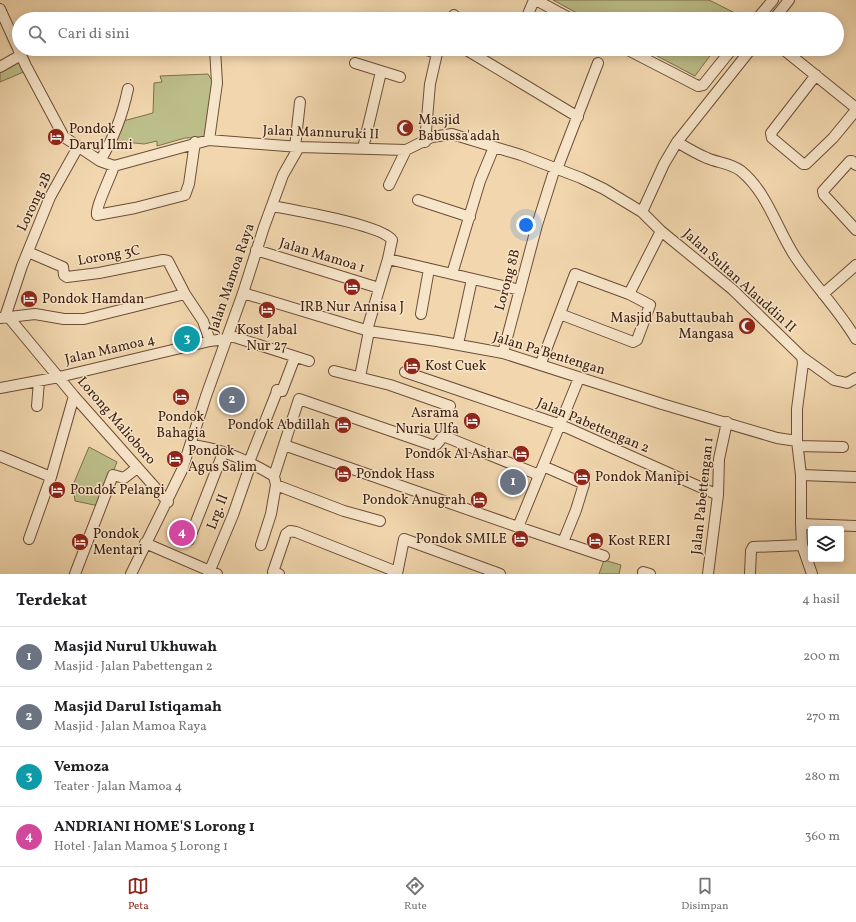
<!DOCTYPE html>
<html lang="id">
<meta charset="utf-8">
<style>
:root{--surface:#fff;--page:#f6f6f6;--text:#202124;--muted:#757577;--line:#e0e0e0;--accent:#8f2418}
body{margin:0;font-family:Vollkorn,serif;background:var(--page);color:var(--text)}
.controls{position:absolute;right:12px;bottom:12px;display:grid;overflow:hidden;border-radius:4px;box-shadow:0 2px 10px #0003}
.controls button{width:36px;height:36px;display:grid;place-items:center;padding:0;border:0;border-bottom:1px solid var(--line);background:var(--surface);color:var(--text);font:20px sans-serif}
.you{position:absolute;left:526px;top:225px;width:14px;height:14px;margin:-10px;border:3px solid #fff;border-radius:50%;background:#1a73e8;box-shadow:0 0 0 6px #1a73e833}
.badge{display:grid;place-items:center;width:26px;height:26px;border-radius:50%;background:var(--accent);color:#fff;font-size:13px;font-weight:700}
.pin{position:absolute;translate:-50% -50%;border:2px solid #fff;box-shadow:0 1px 4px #0006}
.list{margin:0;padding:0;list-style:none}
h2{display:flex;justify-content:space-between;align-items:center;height:52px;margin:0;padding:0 16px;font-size:17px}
h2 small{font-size:13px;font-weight:400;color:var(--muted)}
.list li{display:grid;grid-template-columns:26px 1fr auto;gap:12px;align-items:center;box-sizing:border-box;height:60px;padding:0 16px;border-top:1px solid var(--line)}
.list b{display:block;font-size:15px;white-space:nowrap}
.list p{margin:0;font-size:13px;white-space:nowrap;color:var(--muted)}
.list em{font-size:13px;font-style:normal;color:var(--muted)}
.icon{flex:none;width:22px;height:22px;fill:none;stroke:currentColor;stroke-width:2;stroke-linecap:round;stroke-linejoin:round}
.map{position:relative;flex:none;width:856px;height:574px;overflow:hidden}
.search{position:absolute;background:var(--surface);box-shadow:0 2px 10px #0003;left:12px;right:12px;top:12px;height:44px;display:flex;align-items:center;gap:10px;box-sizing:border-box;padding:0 14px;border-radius:22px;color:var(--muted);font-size:15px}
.sheet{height:292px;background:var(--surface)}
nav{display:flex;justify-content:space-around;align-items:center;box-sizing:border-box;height:56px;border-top:1px solid var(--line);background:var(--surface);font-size:11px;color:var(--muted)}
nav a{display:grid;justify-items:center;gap:2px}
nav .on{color:var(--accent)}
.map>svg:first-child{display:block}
.green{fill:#bcbe89;stroke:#7e704d}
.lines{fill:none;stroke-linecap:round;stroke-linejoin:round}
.minor-casing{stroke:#6c4e38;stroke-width:12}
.minor{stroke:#f7e5ca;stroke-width:10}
.labels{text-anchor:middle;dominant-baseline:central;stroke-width:3;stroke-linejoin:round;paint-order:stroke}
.poi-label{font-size:14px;fill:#3f2111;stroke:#f7e5ca;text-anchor:start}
.street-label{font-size:14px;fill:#3f2111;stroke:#f7e5ca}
</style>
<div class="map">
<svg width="856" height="574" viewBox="0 0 856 574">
<rect width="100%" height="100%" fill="#f2d7ae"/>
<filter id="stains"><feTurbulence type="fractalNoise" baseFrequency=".005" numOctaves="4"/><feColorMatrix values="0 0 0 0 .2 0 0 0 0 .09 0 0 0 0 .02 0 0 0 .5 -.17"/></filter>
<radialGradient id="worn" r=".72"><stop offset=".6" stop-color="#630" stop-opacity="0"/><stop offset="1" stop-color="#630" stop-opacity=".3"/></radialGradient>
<!-- green -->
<path class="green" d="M553,0H709L739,15L736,19H588Z
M644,49H715L695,76Z
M17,55L26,71L0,82V64Z
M208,74L214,84L204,137L185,138L157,146V141L144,144L116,141L123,121L153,113L154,83L162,82L160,76Z
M89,447L117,462L99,506L75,501L73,485Z
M604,560L621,565L619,574H599Z"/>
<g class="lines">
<defs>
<path id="minor" d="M536,0L571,19
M0,9L26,66L64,137L100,161L114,166L209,140L299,147L406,150L432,137L452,134L521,155L581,178L604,189L642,212
M452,19L454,15
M526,19L534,0
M757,19L773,0
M774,19L789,0
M424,49L436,53
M465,49L578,117
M626,49L698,86L703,85L732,49
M751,49L677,142L664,164L642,212L661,231L732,289L802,357L803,363L797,409V441L801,475V524L802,545L812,574
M783,49L856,108
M355,63L400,77
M0,67L21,55
M816,75L771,133L772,138L803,164H806L833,138L856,110
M209,140L217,83L215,49
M425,142L430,84L438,49
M677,142C687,148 697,154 707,158C718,163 731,163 741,171C768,193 777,230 796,258C815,286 839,310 856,339
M78,147L50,197L22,266L6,314L74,396L168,502
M295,147L300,102
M363,148L381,72
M100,161C114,137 122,117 128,89
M856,165L852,161H850L823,191L824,195L856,230
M114,166C111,176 95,208 97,215L135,208L185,195L189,184L195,142
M557,169L598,63
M389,185L406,150
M418,200L470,217
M272,206C293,210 382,225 392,240L388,259
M256,250L379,288
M28,252L63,267L64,275L67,277L99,273L163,260L168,261L185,294L203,321L210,341
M452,274L480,181L494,147
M243,293L369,331L437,341L503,353L662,404L777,438L797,441
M629,294L661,231
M823,294L856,265
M421,314L429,269
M0,318L35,314L64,319H84L185,294
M367,330L388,259L520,290
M228,335L309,361
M458,344L472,279
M503,353L537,225L555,168
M802,357L834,380L847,383L856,378
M541,363L575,274L629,294L650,305L637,340L633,342L560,314
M334,371L390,385L450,406
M405,372L561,425L718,495
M360,377L369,331
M0,388L59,377L210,341L226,339
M37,406L39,381
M191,445C220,448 249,461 274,476L276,485L344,511L380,521
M284,445L299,399L432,445H436L442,438L446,437L539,475
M798,446L843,447
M0,456L51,477
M249,462L276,394L277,390L282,391L295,357
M543,466L584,484L576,510L563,542
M801,475L856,477
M274,476L284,445L518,527L579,378
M801,524L856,526
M518,527L604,556
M29,539L51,477L74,396
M189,540L223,453
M145,543L217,574
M261,545L271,514L276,485
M210,570L233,515L251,463
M643,572L650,574
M75,574L113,475L124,478L137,468
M131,574L182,470L206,396L243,293L264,227L283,175L299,147
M279,574L273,572L286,534L290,531L296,532L397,572
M397,574L404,539L500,574
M708,574L718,495L719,459L727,422
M750,574L751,551L753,547L802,545"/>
</defs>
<!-- minor casing -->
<use href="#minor" class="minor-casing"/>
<!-- minor -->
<use href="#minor" class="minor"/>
</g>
<!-- icons -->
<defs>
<symbol id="mosque-disc" viewBox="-11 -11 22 22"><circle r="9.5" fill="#8f2418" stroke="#f7e5ca"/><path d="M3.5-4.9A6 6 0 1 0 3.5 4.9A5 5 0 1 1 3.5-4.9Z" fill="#fff"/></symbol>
<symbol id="hotel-disc" viewBox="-11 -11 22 22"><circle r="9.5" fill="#8f2418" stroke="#f7e5ca"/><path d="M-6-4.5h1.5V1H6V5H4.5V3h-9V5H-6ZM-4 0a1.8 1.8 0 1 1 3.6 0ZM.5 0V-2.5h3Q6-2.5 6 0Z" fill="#fff"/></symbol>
</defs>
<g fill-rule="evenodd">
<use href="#mosque-disc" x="395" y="118" width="20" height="20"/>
<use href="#hotel-disc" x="46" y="127" width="20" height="20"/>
<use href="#hotel-disc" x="342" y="277" width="20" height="20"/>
<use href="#hotel-disc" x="19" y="289" width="20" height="20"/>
<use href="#hotel-disc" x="257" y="300" width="20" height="20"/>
<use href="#mosque-disc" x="737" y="316" width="20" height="20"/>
<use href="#hotel-disc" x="402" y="356" width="20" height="20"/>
<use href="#hotel-disc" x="171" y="387" width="20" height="20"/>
<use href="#hotel-disc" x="462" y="411" width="20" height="20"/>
<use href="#hotel-disc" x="333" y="415" width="20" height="20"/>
<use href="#hotel-disc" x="511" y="444" width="20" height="20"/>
<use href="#hotel-disc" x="165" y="449" width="20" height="20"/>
<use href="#hotel-disc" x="333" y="464" width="20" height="20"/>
<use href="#hotel-disc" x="572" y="467" width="20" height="20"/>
<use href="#hotel-disc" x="47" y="480" width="20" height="20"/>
<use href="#hotel-disc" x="469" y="490" width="20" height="20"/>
<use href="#hotel-disc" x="510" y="529" width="20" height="20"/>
<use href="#hotel-disc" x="585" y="531" width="20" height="20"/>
<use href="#hotel-disc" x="70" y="532" width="20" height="20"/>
</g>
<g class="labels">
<!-- poi labels -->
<g class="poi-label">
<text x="418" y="120">Masjid<tspan x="418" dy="16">Babussa'adah</tspan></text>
<text x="69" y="129">Pondok<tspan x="69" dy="16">Darul Ilmi</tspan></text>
<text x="42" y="299">Pondok Hamdan</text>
<text x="352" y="307" text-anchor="middle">IRB Nur Annisa J</text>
<text x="734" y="318" text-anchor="end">Masjid Babuttaubah<tspan x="734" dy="16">Mangasa</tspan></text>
<text x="267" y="330" text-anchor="middle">Kost Jabal<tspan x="267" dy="16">Nur 27</tspan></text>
<text x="425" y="366">Kost Cuek</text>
<text x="459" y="413" text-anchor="end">Asrama<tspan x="459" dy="16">Nuria Ulfa</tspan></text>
<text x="181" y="417" text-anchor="middle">Pondok<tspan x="181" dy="16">Bahagia</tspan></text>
<text x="330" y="425" text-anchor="end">Pondok Abdillah</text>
<text x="188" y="451">Pondok<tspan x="188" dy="16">Agus Salim</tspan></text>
<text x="508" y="454" text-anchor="end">Pondok Al Ashar</text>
<text x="356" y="474">Pondok Hass</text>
<text x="595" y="477">Pondok Manipi</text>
<text x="70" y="490">Pondok Pelangi</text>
<text x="466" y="500" text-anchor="end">Pondok Anugrah</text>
<text x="93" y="534">Pondok<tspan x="93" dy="16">Mentari</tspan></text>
<text x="507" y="539" text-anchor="end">Pondok SMILE</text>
<text x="608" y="541">Kost RERI</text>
</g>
<!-- street labels -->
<g class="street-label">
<text transform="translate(321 133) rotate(2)">Jalan Mannuruki II</text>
<text transform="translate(35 202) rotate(-65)">Lorong 2B</text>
<text transform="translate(109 256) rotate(-10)">Lorong 3C</text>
<text transform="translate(322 256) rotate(17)">Jalan Mamoa 1</text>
<text transform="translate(232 278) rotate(-71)">Jalan Mamoa Raya</text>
<text transform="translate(508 280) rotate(-75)">Lorong 8B</text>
<text transform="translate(739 281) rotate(42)">Jalan Sultan Alauddin II</text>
<text transform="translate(110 350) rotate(-13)">Jalan Mamoa 4</text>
<text transform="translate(549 354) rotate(17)">Jalan Pa'Bentengan</text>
<text transform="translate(116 421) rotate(49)">Lorong Malioboro</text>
<text transform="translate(593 426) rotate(23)">Jalan Pabettengan 2</text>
<text transform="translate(703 496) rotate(-84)">Jalan Pabettengan 1</text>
<text transform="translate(218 512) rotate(-69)">Lrg. II</text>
</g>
</g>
<rect width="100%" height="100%" filter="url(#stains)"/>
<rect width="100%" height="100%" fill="url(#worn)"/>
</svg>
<div class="controls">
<button><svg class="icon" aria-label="layers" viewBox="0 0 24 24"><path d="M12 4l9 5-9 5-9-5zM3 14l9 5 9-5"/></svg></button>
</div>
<div class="you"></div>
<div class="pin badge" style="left:513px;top:482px;background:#6b7280">1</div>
<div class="pin badge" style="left:232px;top:400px;background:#6b7280">2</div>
<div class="pin badge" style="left:187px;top:339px;background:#0f9aa8">3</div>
<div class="pin badge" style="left:182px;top:533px;background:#d1479c">4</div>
<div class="search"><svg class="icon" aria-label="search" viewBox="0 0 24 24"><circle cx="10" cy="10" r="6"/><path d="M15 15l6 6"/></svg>Cari di sini</div>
</div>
<section class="sheet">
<h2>Terdekat<small>4 hasil</small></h2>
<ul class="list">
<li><span class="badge" style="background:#6b7280">1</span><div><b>Masjid Nurul Ukhuwah</b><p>Masjid · Jalan Pabettengan 2</p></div><em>200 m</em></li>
<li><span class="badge" style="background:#6b7280">2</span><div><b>Masjid Darul Istiqamah</b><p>Masjid · Jalan Mamoa Raya</p></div><em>270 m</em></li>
<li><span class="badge" style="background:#0f9aa8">3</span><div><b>Vemoza</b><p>Teater · Jalan Mamoa 4</p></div><em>280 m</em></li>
<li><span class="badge" style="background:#d1479c">4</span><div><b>ANDRIANI HOME'S Lorong 1</b><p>Hotel · Jalan Mamoa 5 Lorong 1</p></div><em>360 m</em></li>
</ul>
</section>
<nav>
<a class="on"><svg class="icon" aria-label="map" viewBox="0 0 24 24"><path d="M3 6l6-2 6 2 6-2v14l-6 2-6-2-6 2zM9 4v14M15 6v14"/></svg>Peta</a>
<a><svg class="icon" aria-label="directions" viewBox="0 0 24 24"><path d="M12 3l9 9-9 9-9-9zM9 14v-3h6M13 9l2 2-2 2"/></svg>Rute</a>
<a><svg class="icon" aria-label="saved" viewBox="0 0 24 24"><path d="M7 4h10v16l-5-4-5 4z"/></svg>Disimpan</a>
</nav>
